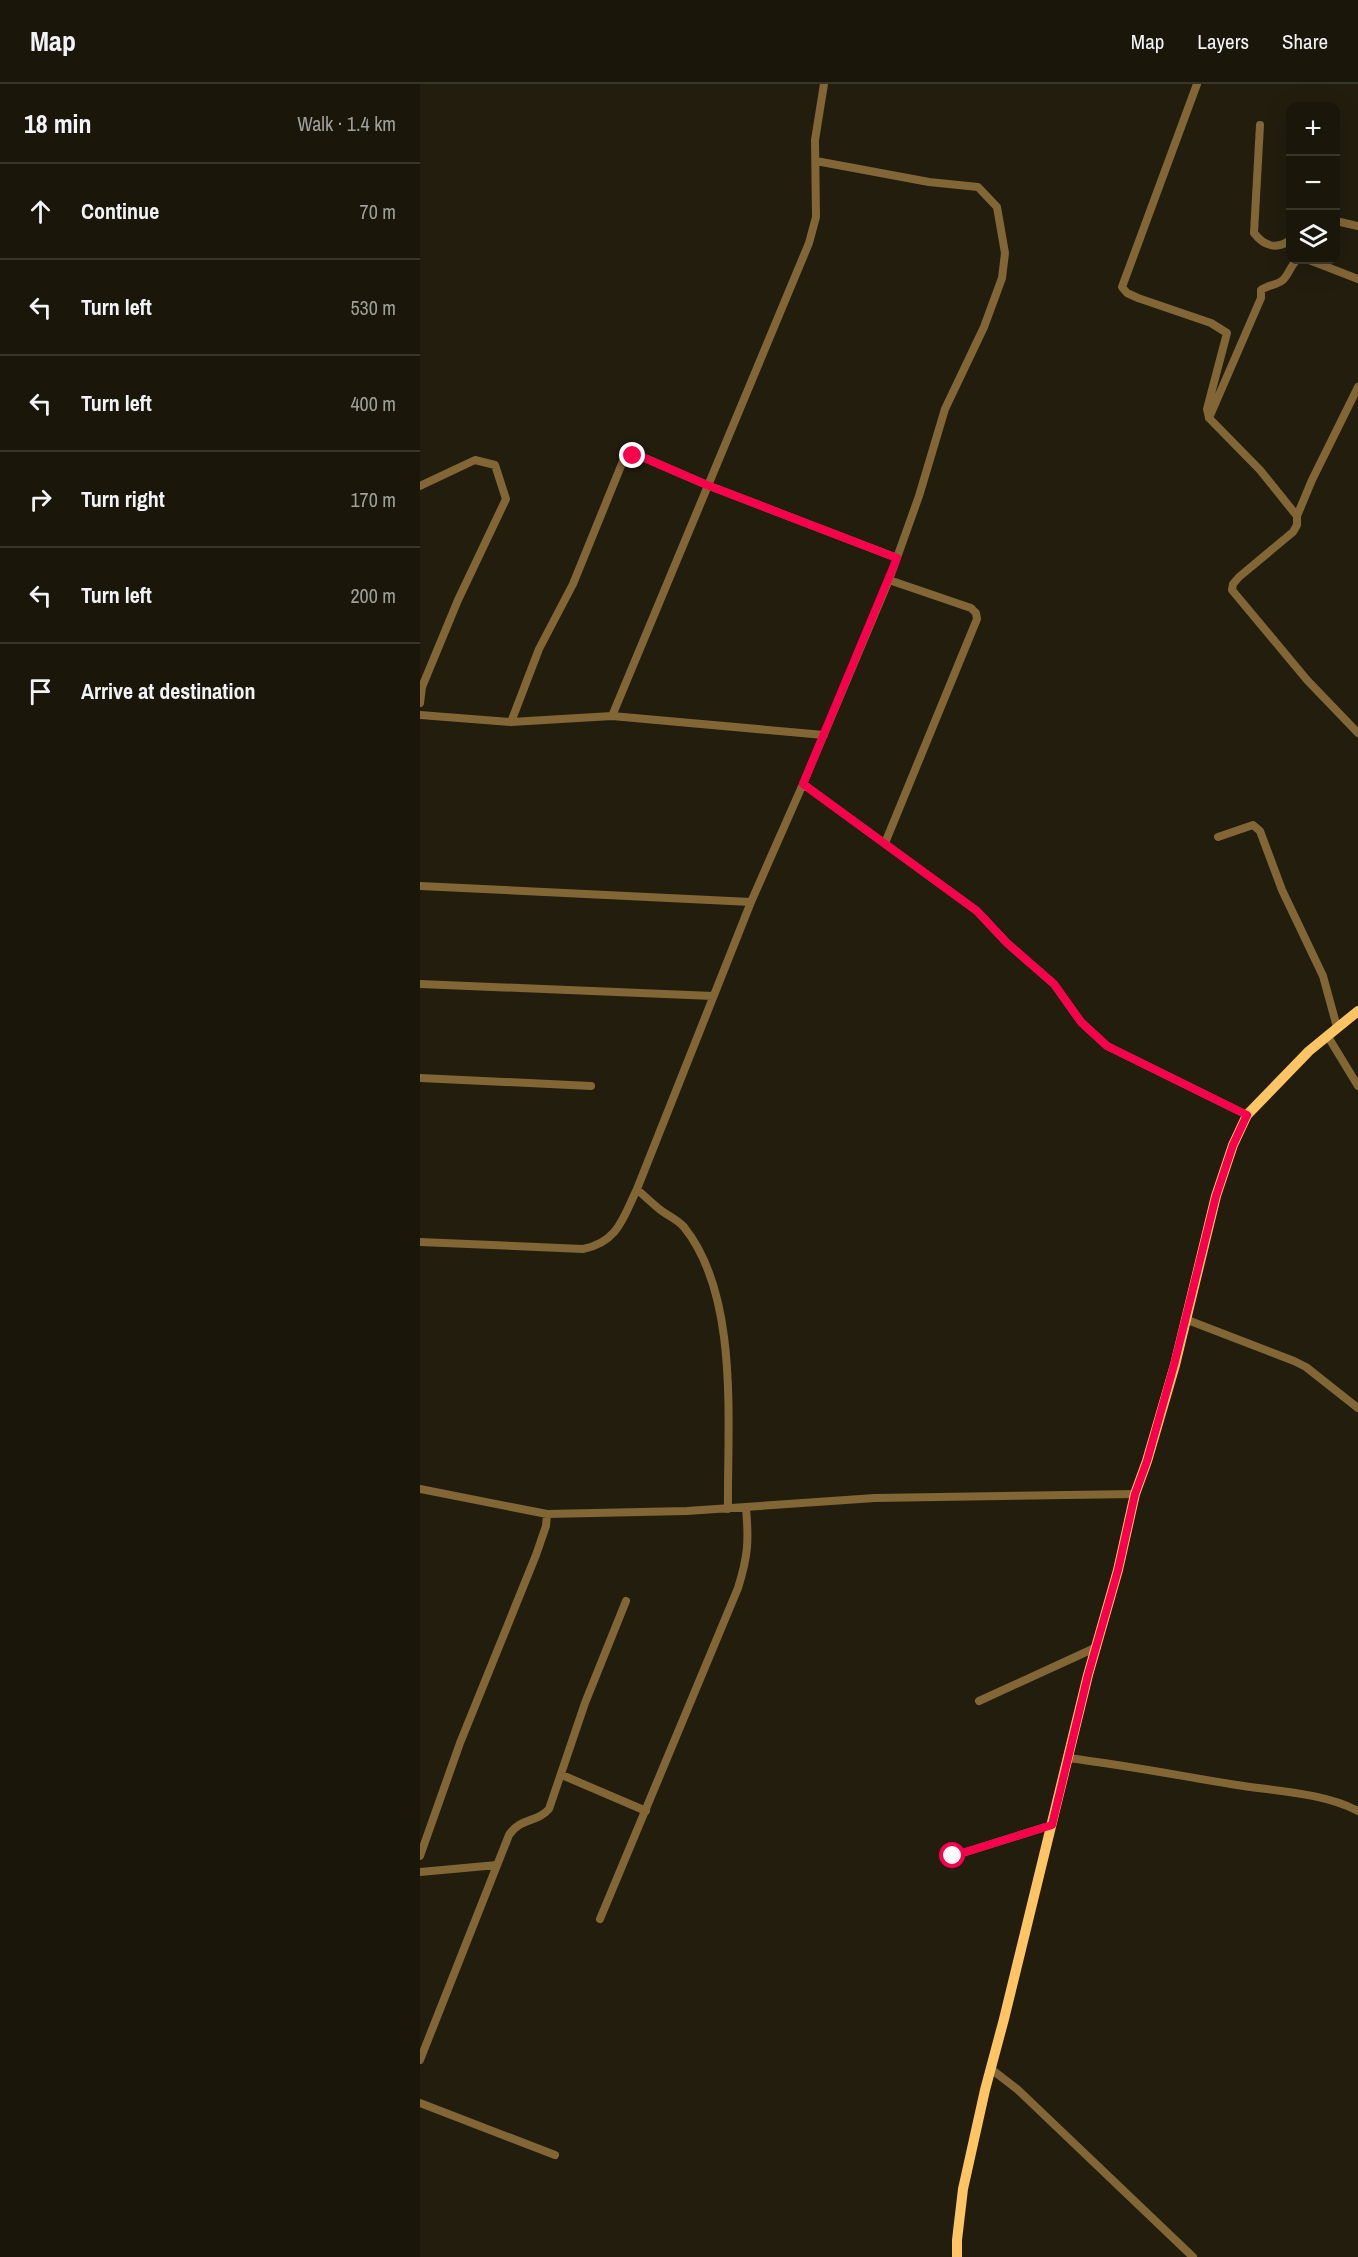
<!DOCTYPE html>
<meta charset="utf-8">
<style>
:root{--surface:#1a160a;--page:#231f13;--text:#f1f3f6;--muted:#9f9f9c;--line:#38352b}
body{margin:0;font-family:"Archivo Narrow",sans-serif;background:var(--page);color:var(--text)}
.controls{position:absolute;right:18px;top:18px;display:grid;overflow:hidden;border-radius:12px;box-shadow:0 6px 24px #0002}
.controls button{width:54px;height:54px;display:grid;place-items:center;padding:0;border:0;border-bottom:2px solid var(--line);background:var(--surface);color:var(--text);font:30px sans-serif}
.stop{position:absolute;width:18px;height:18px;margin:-14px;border:4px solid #f8004b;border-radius:50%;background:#fff}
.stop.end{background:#f8004b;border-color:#fff;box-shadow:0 2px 6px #0008}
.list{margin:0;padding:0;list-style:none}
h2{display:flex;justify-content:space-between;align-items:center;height:78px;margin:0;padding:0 24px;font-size:26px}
h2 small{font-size:20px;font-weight:400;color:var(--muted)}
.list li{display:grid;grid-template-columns:39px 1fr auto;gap:18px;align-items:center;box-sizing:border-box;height:96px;padding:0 24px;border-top:2px solid var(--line)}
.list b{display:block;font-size:22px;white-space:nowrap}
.list em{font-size:20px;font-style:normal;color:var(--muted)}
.icon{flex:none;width:33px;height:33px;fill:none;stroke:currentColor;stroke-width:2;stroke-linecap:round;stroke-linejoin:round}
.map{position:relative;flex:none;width:938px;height:2173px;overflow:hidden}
header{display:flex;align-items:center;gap:36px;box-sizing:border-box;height:84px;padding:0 30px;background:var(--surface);border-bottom:2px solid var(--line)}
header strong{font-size:28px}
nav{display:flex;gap:33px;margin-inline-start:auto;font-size:21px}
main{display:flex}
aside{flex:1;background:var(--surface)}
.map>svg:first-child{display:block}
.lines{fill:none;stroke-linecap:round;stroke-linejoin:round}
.street{stroke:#826636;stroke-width:8}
.secondary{stroke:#ffc564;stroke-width:10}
.route{stroke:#f8004b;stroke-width:8}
</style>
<header>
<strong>Map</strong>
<nav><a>Map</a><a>Layers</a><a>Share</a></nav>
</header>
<main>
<aside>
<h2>18 min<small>Walk · 1.4 km</small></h2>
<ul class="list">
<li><svg class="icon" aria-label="ahead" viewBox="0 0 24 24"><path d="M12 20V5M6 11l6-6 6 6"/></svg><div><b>Continue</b></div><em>70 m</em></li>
<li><svg class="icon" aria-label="left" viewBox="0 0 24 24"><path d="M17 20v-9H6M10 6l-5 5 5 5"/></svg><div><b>Turn left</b></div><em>530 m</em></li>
<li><svg class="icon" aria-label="left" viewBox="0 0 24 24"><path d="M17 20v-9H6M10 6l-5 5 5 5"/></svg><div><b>Turn left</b></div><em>400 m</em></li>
<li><svg class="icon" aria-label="right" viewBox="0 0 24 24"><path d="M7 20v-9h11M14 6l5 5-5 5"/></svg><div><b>Turn right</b></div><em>170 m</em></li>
<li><svg class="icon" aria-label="left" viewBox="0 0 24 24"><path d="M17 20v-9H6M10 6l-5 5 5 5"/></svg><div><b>Turn left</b></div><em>200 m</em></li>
<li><svg class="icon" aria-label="arrive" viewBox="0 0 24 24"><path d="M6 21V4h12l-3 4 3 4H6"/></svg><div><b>Arrive at destination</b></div></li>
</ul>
</aside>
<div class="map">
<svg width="938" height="2173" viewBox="0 0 938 2173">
<rect width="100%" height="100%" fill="#221d0d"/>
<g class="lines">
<!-- street -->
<path class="street" d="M777,0L702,203L707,209L718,214L791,239L807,249L787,325L789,334L840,386L877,432
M840,41L834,149C844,162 857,166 870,156
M916,137L938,142
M883,176H889L938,195
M938,303L892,396L877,432V441L873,448L819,493L813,500L812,506L887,596L938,649
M789,334L841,214V206C848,201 857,201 863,196C869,190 871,181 877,176
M0,402L55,376L75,381L86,415L38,516L2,603L0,619
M0,631L91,638L192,632L404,651
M192,632L389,159L396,133L395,56L404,0
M91,638L119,565L153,500L203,377L213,372H220L287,401L477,474
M383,700L557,827L587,859L634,900L661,938L687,962L827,1031
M798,753L833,741L840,747L862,806L903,892L917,943
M465,759L557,535L556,529L551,524L469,496
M0,802L331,818
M0,900L293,912
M907,951L938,1002
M0,994L171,1002
M217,1105C224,1112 231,1118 238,1124C246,1131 257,1135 264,1143C320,1213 307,1340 308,1425
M0,1158L163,1165C198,1158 203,1134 217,1105L331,818L383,700L469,496L499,412L525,325L564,243L582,194L585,169L577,123L558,103L509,98L396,77
M765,1235L874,1277L886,1283L938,1324
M0,1405L127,1430L267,1427L455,1414L715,1410
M559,1617L677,1563
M648,1674C705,1681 761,1692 817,1701C855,1707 904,1709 938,1727
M142,1691L226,1727
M0,1772L40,1659L116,1471L126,1442L127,1430
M533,1772L632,1741
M0,1788L77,1781
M180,1835L318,1504C328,1472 329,1457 326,1424
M0,1976L89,1751C101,1733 117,1739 129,1725L165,1619L206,1517
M571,1985L597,2005L773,2173
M0,2019L135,2071"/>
<!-- secondary -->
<path class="secondary" d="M537,2173V2156L543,2105L565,2006L584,1935L668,1591L698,1486L715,1410L727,1377L755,1281L796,1112L813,1061L827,1031L889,967L938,927"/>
</g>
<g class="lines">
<!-- route -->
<path class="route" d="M213,372H220L287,401L477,474L383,700L557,827L587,859L634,900L661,938L687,962L827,1031L813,1061L796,1112L754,1281L727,1377L715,1410L698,1486L668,1591L632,1741L533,1772"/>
</g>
</svg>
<div class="controls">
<button>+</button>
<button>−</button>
<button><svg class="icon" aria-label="layers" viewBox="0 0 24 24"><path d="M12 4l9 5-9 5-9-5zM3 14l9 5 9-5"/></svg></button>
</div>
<div class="stop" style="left:533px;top:1772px"></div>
<div class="stop end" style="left:213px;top:372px"></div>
</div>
</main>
